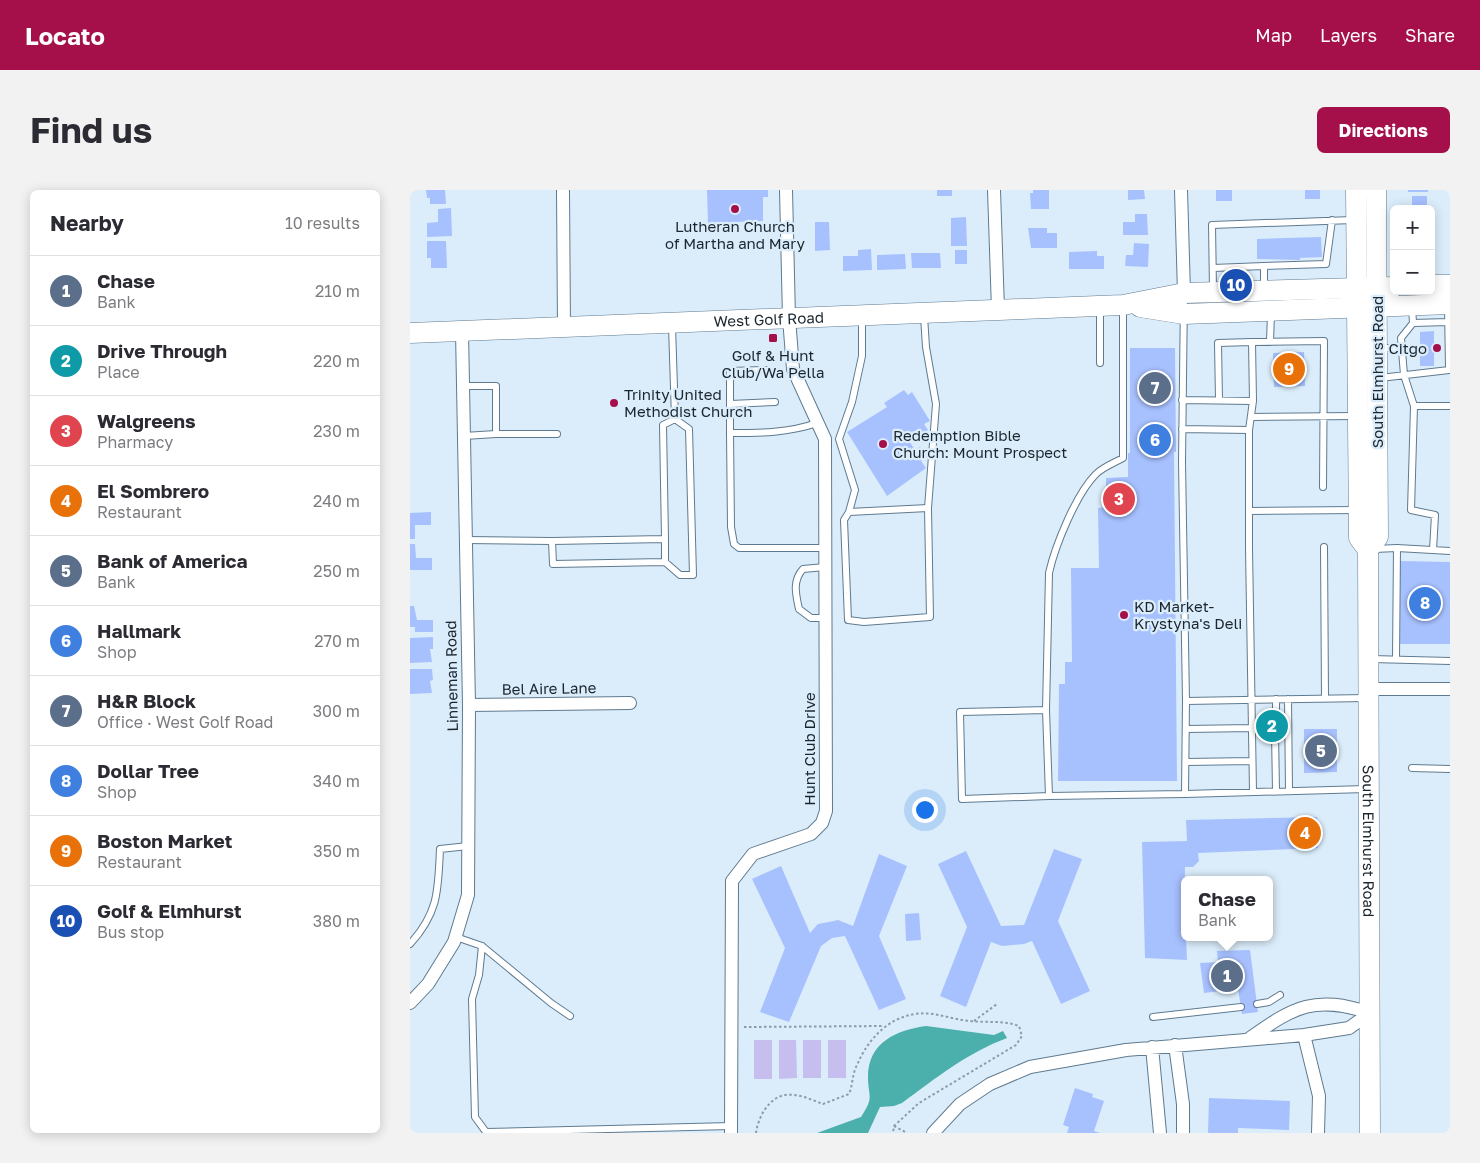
<!DOCTYPE html>
<meta charset="utf-8">
<style>
:root{--surface:#fff;--page:#f2f2f3;--text:#2b2b33;--muted:#7c7c81;--line:#e1e1e2;--accent:#a5104a}
body{margin:0;font-family:"Golos Text",sans-serif;background:var(--page);color:var(--text)}
.controls{position:absolute;right:15px;top:15px;display:grid;overflow:hidden;border-radius:8px;box-shadow:0 2px 12px #0003}
.controls button{width:45px;height:45px;display:grid;place-items:center;padding:0;border:0;border-bottom:1px solid var(--line);background:var(--surface);color:var(--text);font:25px sans-serif}
.you{position:absolute;left:514px;top:619px;width:18px;height:18px;margin:-12px;border:4px solid #fff;border-radius:50%;background:#1a73e8;box-shadow:0 0 0 8px #1a73e833}
.badge{display:grid;place-items:center;width:32px;height:32px;border-radius:50%;background:var(--accent);color:#fff;font-size:16px;font-weight:700}
.pin{position:absolute;translate:-50% -50%;border:2px solid #fff;box-shadow:0 1px 5px #0006}
.popup{position:absolute;left:771px;top:686px;width:92px;height:65px;box-sizing:border-box;display:grid;place-content:center;border-radius:8px;background:var(--surface);filter:drop-shadow(0 1px 4px #0005);font-size:16px;white-space:nowrap;color:var(--muted)}
.popup b{font-size:19px;color:var(--text)}
.popup::after{content:'';position:absolute;left:50%;top:100%;margin-left:-10px;border:10px solid transparent;border-top-color:var(--surface)}
.list{margin:0;padding:0;list-style:none}
h2{display:flex;justify-content:space-between;align-items:center;height:65px;margin:0;padding:0 20px;font-size:21px}
h2 small{font-size:16px;font-weight:400;color:var(--muted)}
.list li{display:grid;grid-template-columns:32px 1fr auto;gap:15px;align-items:center;box-sizing:border-box;height:70px;padding:0 20px;border-top:1px solid var(--line)}
.list b{display:block;font-size:19px;white-space:nowrap}
.list p{margin:0;font-size:16px;white-space:nowrap;color:var(--muted)}
.list em{font-size:16px;font-style:normal;color:var(--muted)}
.map{position:relative;flex:none;width:1040px;height:943px;overflow:hidden;border-radius:8px}
header{display:flex;align-items:center;gap:30px;box-sizing:border-box;height:70px;padding:0 25px;background:var(--accent);color:#fff}
header strong{font-size:24px}
nav{display:flex;gap:28px;margin-inline-start:auto;font-size:18px}
.intro{display:flex;align-items:center;justify-content:space-between;box-sizing:border-box;height:120px;padding:0 30px}
h1{margin:0;font-size:35px}
.button{padding:12px 22px;border-radius:8px;background:var(--accent);color:#fff;font-size:18px;font-weight:700}
main{display:flex;gap:30px;padding:0 30px}
aside{flex:1;background:var(--surface);border-radius:8px;box-shadow:0 2px 12px #0003}
.map>svg:first-child{display:block}
.green{fill:#c6beef}
.water{fill:#4bafab}
.building{fill:#a7c1ff}
.lines{fill:none;stroke-linecap:round;stroke-linejoin:round}
.service-casing{stroke:#5f7a8f;stroke-width:8}
.minor-casing{stroke:#5f7a8f;stroke-width:14}
.primary-casing{stroke:#5f7a8f;stroke-width:21}
.path{stroke:#8c9ba7;stroke-width:2;stroke-dasharray:2.5 2.5;stroke-linecap:butt}
.service{stroke:#fff;stroke-width:6}
.minor{stroke:#fff;stroke-width:12}
.primary{stroke:#fff;stroke-width:20}
.poi-dot{fill:#a5104a;stroke:#dbedfb;stroke-width:2}
.labels{text-anchor:middle;dominant-baseline:central;stroke-width:4.5;stroke-linejoin:round;paint-order:stroke}
.poi-label{font-size:15px;fill:#1b262f;stroke:#dbedfb;text-anchor:start}
.street-label{font-size:15px;fill:#1b262f;stroke:#dbedfb}
</style>
<header>
<strong>Locato</strong>
<nav><a>Map</a><a>Layers</a><a>Share</a></nav>
</header>
<div class="intro"><h1>Find us</h1><a class="button">Directions</a></div>
<main>
<aside>
<h2>Nearby<small>10 results</small></h2>
<ul class="list">
<li><span class="badge" style="background:#5c6f8a">1</span><div><b>Chase</b><p>Bank</p></div><em>210 m</em></li>
<li><span class="badge" style="background:#0f9aa8">2</span><div><b>Drive Through</b><p>Place</p></div><em>220 m</em></li>
<li><span class="badge" style="background:#e0444e">3</span><div><b>Walgreens</b><p>Pharmacy</p></div><em>230 m</em></li>
<li><span class="badge" style="background:#e8710a">4</span><div><b>El Sombrero</b><p>Restaurant</p></div><em>240 m</em></li>
<li><span class="badge" style="background:#5c6f8a">5</span><div><b>Bank of America</b><p>Bank</p></div><em>250 m</em></li>
<li><span class="badge" style="background:#3f7fe0">6</span><div><b>Hallmark</b><p>Shop</p></div><em>270 m</em></li>
<li><span class="badge" style="background:#5c6f8a">7</span><div><b>H&amp;R Block</b><p>Office · West Golf Road</p></div><em>300 m</em></li>
<li><span class="badge" style="background:#3f7fe0">8</span><div><b>Dollar Tree</b><p>Shop</p></div><em>340 m</em></li>
<li><span class="badge" style="background:#e8710a">9</span><div><b>Boston Market</b><p>Restaurant</p></div><em>350 m</em></li>
<li><span class="badge" style="background:#1a4fb4">10</span><div><b>Golf &amp; Elmhurst</b><p>Bus stop</p></div><em>380 m</em></li>
</ul>
</aside>
<div class="map">
<svg width="1040" height="943" viewBox="0 0 1040 943">
<rect width="100%" height="100%" fill="#dbedfb"/>
<!-- green -->
<path class="green" d="M344,850H362V889H344Z
M369,850H386L387,888L369,889Z
M393,850H411V888H393Z
M418,850H436V888H418Z"/>
<!-- water -->
<path class="water" d="M516,836L584,845L593,841L597,848C557,863 526,888 492,913L484,916L470,917L458,943H407L451,927C465,906 458,907 458,887C458,852 487,840 516,836Z"/>
<!-- building -->
<path class="building" d="M16,0H35L36,14H20V8H17Z
M297,0H358V7H353V31L298,33Z
M527,0H542V6H527Z
M623,0H639V19H621L620,3H623Z
M718,0H734L735,9L718,10Z
M806,0H822V11H806Z
M895,0H910V9H895Z
M998,0H1018V2H998Z
M1002,6H1017V19H1002Z
M41,18L42,46L17,47V33L28,32V19Z
M725,24H737L738,45H713V32H725Z
M556,27L557,56H541V28Z
M405,32H419L420,60L405,61Z
M618,38H637V43H647V58H621Z
M911,47L912,67L890,68V70L847,69V49Z
M17,51H36L37,78H21V68H17Z
M724,53L739,54L738,77L715,76L716,65H723Z
M461,59L462,80L433,81V66H448V60Z
M545,60H557V74H545Z
M687,61V66H694V79H659V62Z
M501,63H530L531,78H502Z
M495,64L496,79L467,80V65Z
M1024,141V156H1030V161L1024,162V176H1010V142Z
M720,158H765L766,262H764L767,591H648L649,494H655V472H662L661,378H689L688,318L696,317V288L718,287V263H720Z
M894,162L895,196L864,197L863,163Z
M494,200L498,205L502,202L520,231L514,234L518,240L499,251L505,260L510,257L517,267L511,271L516,278L477,306L437,242L477,217L474,213Z
M21,322V335H5V349H0V323Z
M0,354H5L6,368H22V380H0Z
M990,371L1040,372V454H989Z
M0,416H4L7,430H23V442H5V437H0Z
M23,447V459H20L22,472L0,473V448Z
M0,479H22L23,490L20,491L22,503L0,504Z
M874,529V542H851V530Z
M894,539H927V582L894,583Z
M907,627L908,658L788,663L789,671L783,677H775L774,747H776L777,770L735,768L732,652L777,651L776,630Z
M644,659L672,669L648,731L680,801L651,814L622,751L614,754L592,756L581,752L556,817L530,806L557,737L528,674L556,661L591,736L614,735Z
M469,664L497,676L469,746L496,809L469,820L435,746L422,748L411,756L379,832L350,822L375,758L342,689L371,676L400,743L408,734L419,732L428,730L443,736Z
M509,723L511,750L496,751L495,724Z
M840,760L848,822L832,824L828,799L794,803L790,773L808,772L807,761Z
M665,898L683,904L682,907L694,911L684,941L690,943H657L659,937L653,935Z
M799,908L880,911L879,940L828,938V943H798Z"/>
<g class="lines">
<defs>
<path id="service" d="M854,76L916,74L922,30
M803,78L854,76V97
M803,99L802,35L943,30
M774,105L772,272L776,511L775,604L956,599
M690,117V173
M1002,117L1003,133L1038,132
M452,128V166L442,212L429,249L445,300L439,322L434,330L438,430L454,432L520,427L518,318L526,214L516,157L514,126
M1003,133L991,148L994,185L1004,216
M262,136L265,229
M842,152L914,151L913,297
M860,152L861,123
M969,158H992
M357,180L320,181V243C351,243 378,243 407,233
M970,188L1039,180L1038,116
M53,196H86V244L54,246
M772,210L843,211
M809,210L808,153L842,152L843,211L839,240V358L843,602
M320,214L365,212
M842,227L947,226
M772,239L839,240
M320,243L321,337L324,354L329,358H415
M86,244H147
M839,321L947,320
M439,322L518,318
M255,349V372
M56,350L142,351L143,374L255,372L270,385H283L279,239L265,229
M142,351L255,349L253,235L265,229
M914,357L915,508
M964,359L987,358L1040,361
M1023,360L1025,325L1001,320L1004,216H1040
M415,377L393,379C382,391 386,405 389,419L401,428H415
M986,468L987,358
M961,469L1040,471
M878,509L879,601
M776,511L957,508
M636,520L639,383C645,356 666,304 686,284C693,277 704,273 713,268V117
M866,529V509
M776,539L842,538
M865,542L866,601
M776,572L842,571
M1002,578L1040,579
M639,606L552,609L550,522L636,520L639,606L775,604
M46,747L72,756L141,813L160,826
M0,754C29,722 28,700 30,659L58,656
M72,756L69,785L62,809L65,927L76,942L321,936
M847,814L859,812L870,805
M743,827L831,817"/>
<path id="minor" d="M153,0L154,138
M584,0L588,120
M771,0L774,103
M958,499H1040
M59,515L220,513
M0,813L18,794L44,752L58,705L59,515L52,141
M894,845L909,906L908,943
M840,848C885,816 905,805 960,823
M765,855L773,914V943
M742,857L750,943
M321,943L322,691L343,664L401,644L412,633L416,621L415,249L383,179L379,128L376,0
M523,943L550,914L580,894L620,877L716,860L894,845L939,838L960,823"/>
<g id="primary">
<path id="s1" d="M946,0L949,348L958,360L960,943"/>
<path d="M1021,95H1040"/>
<path d="M730,117L774,124L1040,114"/>
<path id="s2" d="M0,143L713,115L774,103L984,97"/>
<path d="M958,360L968,347L966,0"/>
</g>
</defs>
<!-- service casing -->
<use href="#service" class="service-casing"/>
<!-- minor casing -->
<use href="#minor" class="minor-casing"/>
<!-- primary casing -->
<use href="#primary" class="primary-casing"/>
<!-- path -->
<path class="path" d="M564,831L587,814
M334,837L474,836
M484,936L497,943
M346,943C348,928 358,908 375,905C388,903 402,910 413,914L439,904C443,895 442,884 447,875C460,844 487,819 523,824C535,826 548,830 560,831C577,833 593,830 609,836L612,846L606,855L509,913L484,936L483,943"/>
<!-- service -->
<use href="#service" class="service"/>
<!-- minor -->
<use href="#minor" class="minor"/>
<!-- primary -->
<use href="#primary" class="primary"/>
</g>
<!-- markers -->
<g class="poi-dot">
<circle cx="325" cy="19" r="5"/>
<rect x="358" y="143" width="10" height="10" rx="2.5"/>
<circle cx="1027" cy="158" r="5"/>
<circle cx="204" cy="213" r="5"/>
<circle cx="473" cy="254" r="5"/>
<circle cx="714" cy="425" r="5"/>
</g>
<g class="labels">
<!-- poi labels -->
<g class="poi-label">
<text x="325" y="36" text-anchor="middle">Lutheran Church<tspan x="325" dy="17">of Martha and Mary</tspan></text>
<text x="1017" y="158" text-anchor="end">Citgo</text>
<text x="363" y="165" text-anchor="middle">Golf &amp; Hunt<tspan x="363" dy="17">Club/Wa Pella</tspan></text>
<text x="214" y="204">Trinity United<tspan x="214" dy="17">Methodist Church</tspan></text>
<text x="483" y="245">Redemption Bible<tspan x="483" dy="17">Church: Mount Prospect</tspan></text>
<text x="724" y="416">KD Market-<tspan x="724" dy="17">Krystyna's Deli</tspan></text>
</g>
<!-- street labels -->
<g class="street-label">
<text stroke="none"><textPath href="#s2" startOffset="359">West Golf Road</textPath></text>
<text transform="translate(967 182) rotate(-90)">South Elmhurst Road</text>
<text transform="translate(41 486) rotate(-91)">Linneman Road</text>
<text transform="translate(139 498) rotate(-1)">Bel Aire Lane</text>
<text transform="translate(399 559) rotate(-90)">Hunt Club Drive</text>
<text stroke="none"><textPath href="#s1" startOffset="654">South Elmhurst Road</textPath></text>
</g>
</g>
</svg>
<div class="controls">
<button>+</button>
<button>−</button>
</div>
<div class="you"></div>
<div class="pin badge" style="left:817px;top:786px;background:#5c6f8a">1</div>
<div class="popup"><b>Chase</b>Bank</div>
<div class="pin badge" style="left:862px;top:536px;background:#0f9aa8">2</div>
<div class="pin badge" style="left:709px;top:309px;background:#e0444e">3</div>
<div class="pin badge" style="left:895px;top:643px;background:#e8710a">4</div>
<div class="pin badge" style="left:911px;top:561px;background:#5c6f8a">5</div>
<div class="pin badge" style="left:745px;top:250px;background:#3f7fe0">6</div>
<div class="pin badge" style="left:745px;top:198px;background:#5c6f8a">7</div>
<div class="pin badge" style="left:1015px;top:413px;background:#3f7fe0">8</div>
<div class="pin badge" style="left:879px;top:179px;background:#e8710a">9</div>
<div class="pin badge" style="left:826px;top:95px;background:#1a4fb4">10</div>
</div>
</main>
